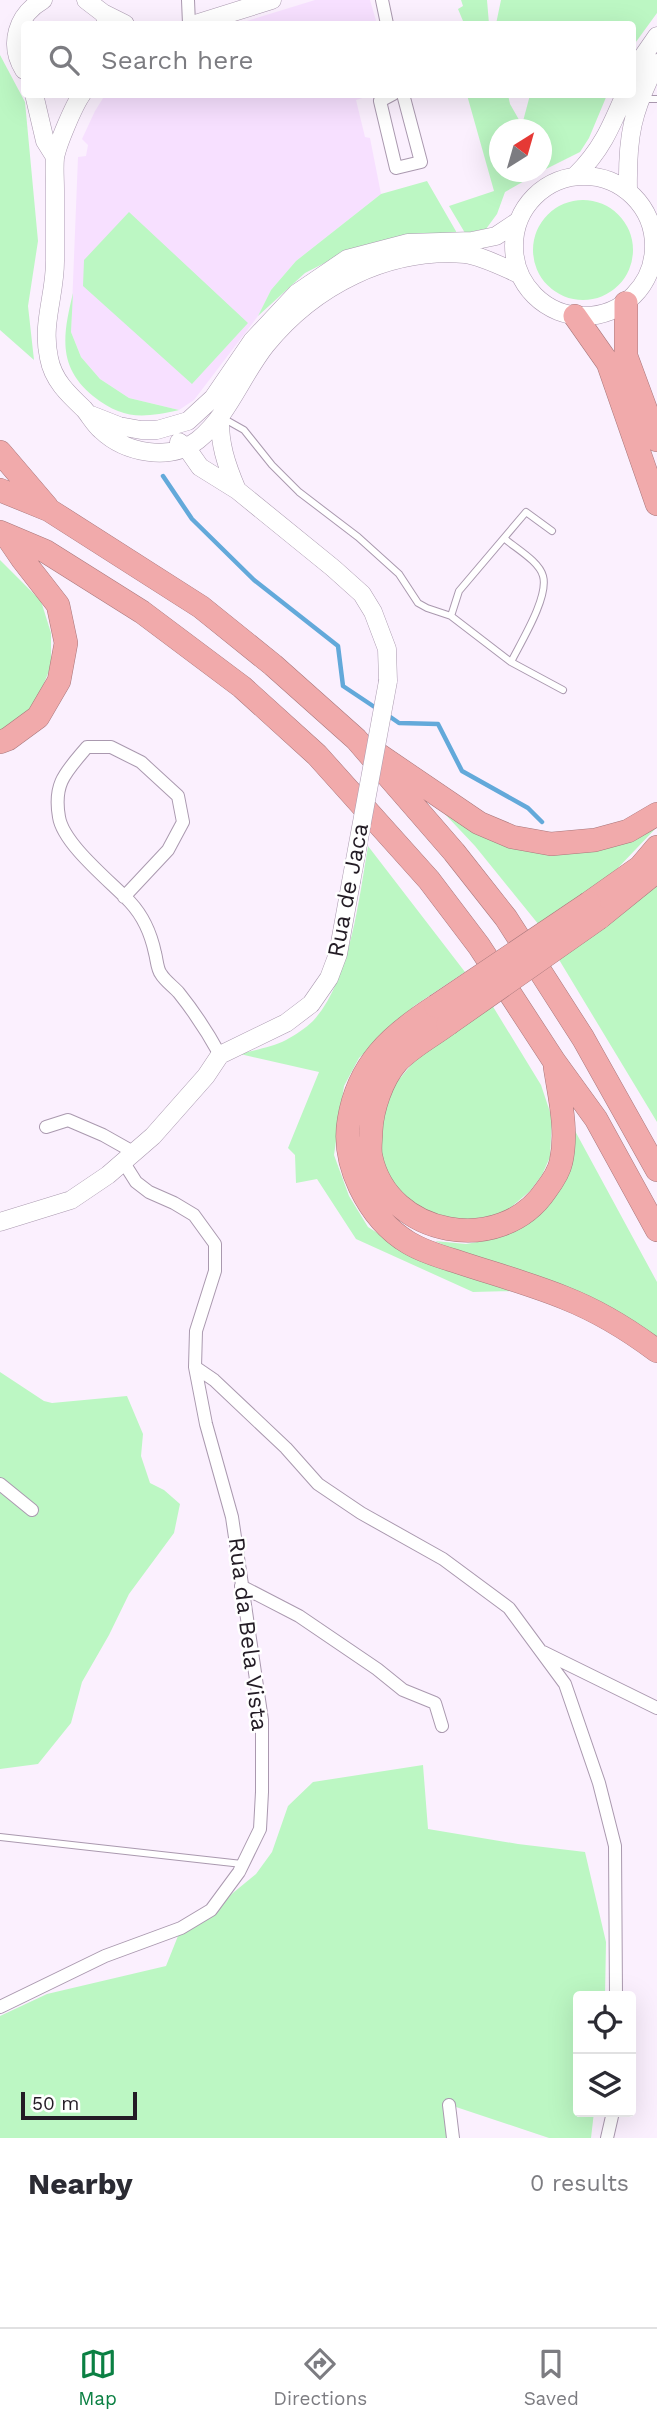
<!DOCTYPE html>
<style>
:root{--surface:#fff;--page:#f7f7f7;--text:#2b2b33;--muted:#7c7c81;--line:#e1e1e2;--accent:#0b8043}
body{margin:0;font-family:"Work Sans",sans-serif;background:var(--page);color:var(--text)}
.controls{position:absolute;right:21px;bottom:21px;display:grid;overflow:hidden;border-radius:7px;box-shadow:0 7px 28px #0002}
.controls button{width:63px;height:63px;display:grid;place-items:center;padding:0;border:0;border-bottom:2px solid var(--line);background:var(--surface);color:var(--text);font:35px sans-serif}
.compass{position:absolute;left:489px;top:119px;width:63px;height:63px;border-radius:50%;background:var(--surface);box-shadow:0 7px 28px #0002;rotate:37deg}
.scale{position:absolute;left:21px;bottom:18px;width:116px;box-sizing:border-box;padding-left:7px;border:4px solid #231c25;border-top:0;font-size:19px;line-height:24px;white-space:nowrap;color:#231c25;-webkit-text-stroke:5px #fff;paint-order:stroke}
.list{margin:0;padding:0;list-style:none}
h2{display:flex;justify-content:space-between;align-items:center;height:91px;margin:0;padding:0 28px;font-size:30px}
h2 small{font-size:23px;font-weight:400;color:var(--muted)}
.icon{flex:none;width:38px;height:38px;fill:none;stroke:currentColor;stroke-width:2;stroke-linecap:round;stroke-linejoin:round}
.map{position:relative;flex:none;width:657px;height:2138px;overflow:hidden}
.search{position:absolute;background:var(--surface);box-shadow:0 7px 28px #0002;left:21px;right:21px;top:21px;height:77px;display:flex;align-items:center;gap:18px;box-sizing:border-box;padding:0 24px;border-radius:7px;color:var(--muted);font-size:26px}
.sheet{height:189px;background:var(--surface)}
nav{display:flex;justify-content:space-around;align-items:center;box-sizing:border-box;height:98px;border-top:2px solid var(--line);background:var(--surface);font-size:19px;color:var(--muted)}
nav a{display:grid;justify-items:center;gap:4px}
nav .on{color:var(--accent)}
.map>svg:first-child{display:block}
.built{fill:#f7e0ff}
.green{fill:#bcf7c3}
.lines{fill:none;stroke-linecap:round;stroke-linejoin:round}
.stream{stroke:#63a9da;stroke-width:4.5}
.lane-casing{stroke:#aa99af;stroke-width:8}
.street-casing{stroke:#aa99af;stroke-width:14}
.secondary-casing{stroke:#aa99af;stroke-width:19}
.highway-casing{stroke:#a9787c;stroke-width:24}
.lane{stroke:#fff;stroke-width:6}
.street{stroke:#fff;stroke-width:12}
.secondary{stroke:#fff;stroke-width:18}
.highway{stroke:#f1aaab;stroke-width:23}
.secondary-bridge-casing{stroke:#aa99af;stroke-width:19;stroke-linecap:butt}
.highway-bridge-casing{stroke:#a9787c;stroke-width:24;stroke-linecap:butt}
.secondary-bridge{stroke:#fff;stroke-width:18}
.highway-bridge{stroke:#f1aaab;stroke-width:23}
.labels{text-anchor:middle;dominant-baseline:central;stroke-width:5;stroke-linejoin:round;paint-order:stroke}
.street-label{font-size:23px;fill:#231c25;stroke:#fff}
</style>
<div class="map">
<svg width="657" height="2138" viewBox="0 0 657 2138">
<rect width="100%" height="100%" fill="#fbf0fe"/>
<!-- built -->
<path class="built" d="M315,0H370L377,24H237Z
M105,95H372L356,100L365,137L370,138L381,194L296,261L271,290L258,316L194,400L179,410L129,398L100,379L81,357L71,332L78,157L86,156L88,145L82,139L95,111Z"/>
<!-- green -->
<path class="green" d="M461,0H487L489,24H458L463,21L458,9L463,6Z
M501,0H657V13L633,46L632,24H496Z
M0,55L25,102L38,241L28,306L34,360L0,330Z
M467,95H508L510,104L522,125L530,95H607L589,138L580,152L542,171V130H500V172H540L505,192L497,214L486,229L465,233L449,206L494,191Z
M427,181L457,233L346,252L305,273L258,316L271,290L296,261L381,194Z
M533 250a50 50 0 1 1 100 0a50 50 0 1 1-100 0Z
M129,212L248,323L192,384L83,286L84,260Z
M73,293L71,332L81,357L100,379L129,398L179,410C143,418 123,420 93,396C57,366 63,335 73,293Z
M0,560L41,601L51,633V666L36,703L17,722L0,732Z
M427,795L525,850L657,820V827L615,871L539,925L475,846Z
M368,846L465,972L414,1006L359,1058L344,1086L334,1155L349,1196L368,1227L412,1255L513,1291L473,1292L356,1239L317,1179L296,1183L295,1155L288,1148L319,1072L240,1054C254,1050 273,1047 286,1040C295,1035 306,1028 313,1021C350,981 359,899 368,846Z
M657,882V1122L558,958Z
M492,1005L541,1085L552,1118L550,1157L542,1175L530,1191L503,1214L452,1222L403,1199L390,1178L382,1157L379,1127L383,1106L395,1084L418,1057Z
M574,1129L657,1282V1342L435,1241L466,1244L489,1240L509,1232Z
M0,1372L44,1401L52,1403L127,1396L143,1434L141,1456L150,1483L164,1490L180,1504L174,1533L129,1594L109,1635L82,1682L71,1723L38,1764L0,1769Z
M423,1765L428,1829L518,1844L585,1852L606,1942L605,1996H578V2112H594L591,2138H549L453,2106L454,2138H0V2016L47,1994L166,1966L180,1931L217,1906L256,1874L272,1852L288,1806L313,1782Z"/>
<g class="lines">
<!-- stream -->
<path class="stream" d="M163,476L192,519L254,580L338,646L343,686L379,710
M386,714L399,723L438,724L462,771L528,808L542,822"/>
<defs>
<path id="lane" d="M642,99H657
M221,417L244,430L272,465L299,492L358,537L399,574L418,603L427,608L451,616L511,662L563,690
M504,538C515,548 539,561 543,576C549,597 521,642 511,662
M451,616L459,591L526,512L552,531
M0,1837L242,1864"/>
<path id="street" d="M188,0L189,24
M382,0L387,24
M393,94L380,101L396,168L421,162L403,94
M124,897L168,850L183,822L178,796L141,762L111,747H87C66,772 53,783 59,817C63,844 111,882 130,902C144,917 151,934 155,953C157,960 157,969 161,974C165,981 174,987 179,993C195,1013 208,1033 220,1055
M46,1127L68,1120L103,1135L135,1153
M195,1367L214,1380L286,1448L318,1484L361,1513L443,1559L509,1608L565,1684L599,1783L615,1846L616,1996
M0,1484L32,1510
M241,1586L299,1616L377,1669L403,1690L435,1703L442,1726
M543,1652L657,1708
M0,2007L105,1956L181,1928L211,1910L239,1872L260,1829L262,1792V1720L232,1517L206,1424L195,1367L196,1331L215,1271V1244L194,1215L174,1203L149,1192L136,1182L124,1163
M449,2105L453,2138
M607,2138L613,2112"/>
<path id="secondary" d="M86,0L103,13L109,24
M103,13L125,24
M195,24L272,0
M24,70C8,44 17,15 43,0
M632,78L639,62L657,36
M34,94L45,141L55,157
M82,94C74,105 57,145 55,158C54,168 55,179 55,190C55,212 55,235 55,258C56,293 41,323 49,358C53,380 68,394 84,409C90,416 94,424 101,430C125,453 170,462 198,440C228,416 242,375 266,345C314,286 387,248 465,254C482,256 503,267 519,274
M514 246a70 70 0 1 1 140 0a70 70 0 1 1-140 0Z
M575,176C601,151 611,127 625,94
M628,190C627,136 632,111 657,63
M91,415L119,426L141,430H157L188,421L213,398L252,341L297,293L347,259L408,243L472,241L496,236L517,222
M220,416C219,443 226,464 237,490
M179,442L186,447L200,467L237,490L333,568L362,594L373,612L387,649L388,681
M0,1222L71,1200L108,1175L153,1136L206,1076L220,1055L286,1023L311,1004L329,978L338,954L351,882"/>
<path id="highway" d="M626,303V356L657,440
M575,316L608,363L657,504
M0,452L47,507
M0,490L49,510L201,607L273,665L356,739L454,852L506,918L583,1038L657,1170
M0,532L45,551L142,612L242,687L317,755L429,880L479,946L554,1061L596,1119L657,1230
M0,742L8,739L38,717L59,681L66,643L58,605L23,560L6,535
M379,755L479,823L512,837L551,844L595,840L628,831L657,814
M589,903L640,867L657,847
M599,918L657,871
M436,1006C391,1035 358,1064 349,1120C345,1143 350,1166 360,1187C371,1210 387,1230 409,1243C424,1252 442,1257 458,1262C494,1274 531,1284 565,1298C598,1311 629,1330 657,1351
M448,1024C432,1036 411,1047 397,1062C382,1079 372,1109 371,1131C371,1139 369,1149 371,1157C388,1237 501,1257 546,1190C552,1182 559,1172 561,1162C568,1131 560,1099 555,1067"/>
</defs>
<!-- lane casing -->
<use href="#lane" class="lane-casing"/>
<!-- street casing -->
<use href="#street" class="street-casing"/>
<!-- secondary casing -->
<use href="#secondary" class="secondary-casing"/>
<!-- highway casing -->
<use href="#highway" class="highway-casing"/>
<!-- lane -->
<use href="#lane" class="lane"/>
<!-- street -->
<use href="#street" class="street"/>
<!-- secondary -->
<use href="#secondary" class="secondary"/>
<!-- highway -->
<use href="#highway" class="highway"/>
<defs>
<path id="secondary-bridge" d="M351,882L388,681"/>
<path id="highway-bridge" d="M436,1006L589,903
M448,1024L599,918"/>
</defs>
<!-- secondary-bridge casing -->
<use href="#secondary-bridge" class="secondary-bridge-casing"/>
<!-- highway-bridge casing -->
<use href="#highway-bridge" class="highway-bridge-casing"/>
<!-- secondary-bridge -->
<use href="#secondary-bridge" class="secondary-bridge"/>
<!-- highway-bridge -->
<use href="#highway-bridge" class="highway-bridge"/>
</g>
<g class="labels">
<!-- street labels -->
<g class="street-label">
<text transform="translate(348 890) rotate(-79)">Rua de Jaca</text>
<text transform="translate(248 1634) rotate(83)">Rua da Bela Vista</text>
</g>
</g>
</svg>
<div class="controls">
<button><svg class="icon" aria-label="locate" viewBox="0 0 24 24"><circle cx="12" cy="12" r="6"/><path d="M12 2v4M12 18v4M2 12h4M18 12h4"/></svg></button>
<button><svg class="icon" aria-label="layers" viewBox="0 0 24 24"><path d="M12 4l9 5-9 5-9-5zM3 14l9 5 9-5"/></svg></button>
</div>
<svg class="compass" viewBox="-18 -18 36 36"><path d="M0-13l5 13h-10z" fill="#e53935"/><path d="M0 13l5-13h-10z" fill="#7c7c81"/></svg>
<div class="scale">50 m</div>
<div class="search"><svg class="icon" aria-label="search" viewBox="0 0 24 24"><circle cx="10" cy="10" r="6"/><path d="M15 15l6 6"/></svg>Search here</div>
</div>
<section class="sheet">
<h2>Nearby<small>0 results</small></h2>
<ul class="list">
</ul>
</section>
<nav>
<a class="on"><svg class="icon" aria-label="map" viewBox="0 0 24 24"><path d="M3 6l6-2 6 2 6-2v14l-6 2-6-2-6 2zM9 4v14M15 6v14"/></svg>Map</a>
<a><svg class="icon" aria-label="directions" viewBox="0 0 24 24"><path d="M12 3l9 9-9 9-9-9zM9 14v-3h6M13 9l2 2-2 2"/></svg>Directions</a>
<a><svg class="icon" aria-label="saved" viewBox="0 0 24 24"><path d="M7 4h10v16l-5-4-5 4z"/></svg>Saved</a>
</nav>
